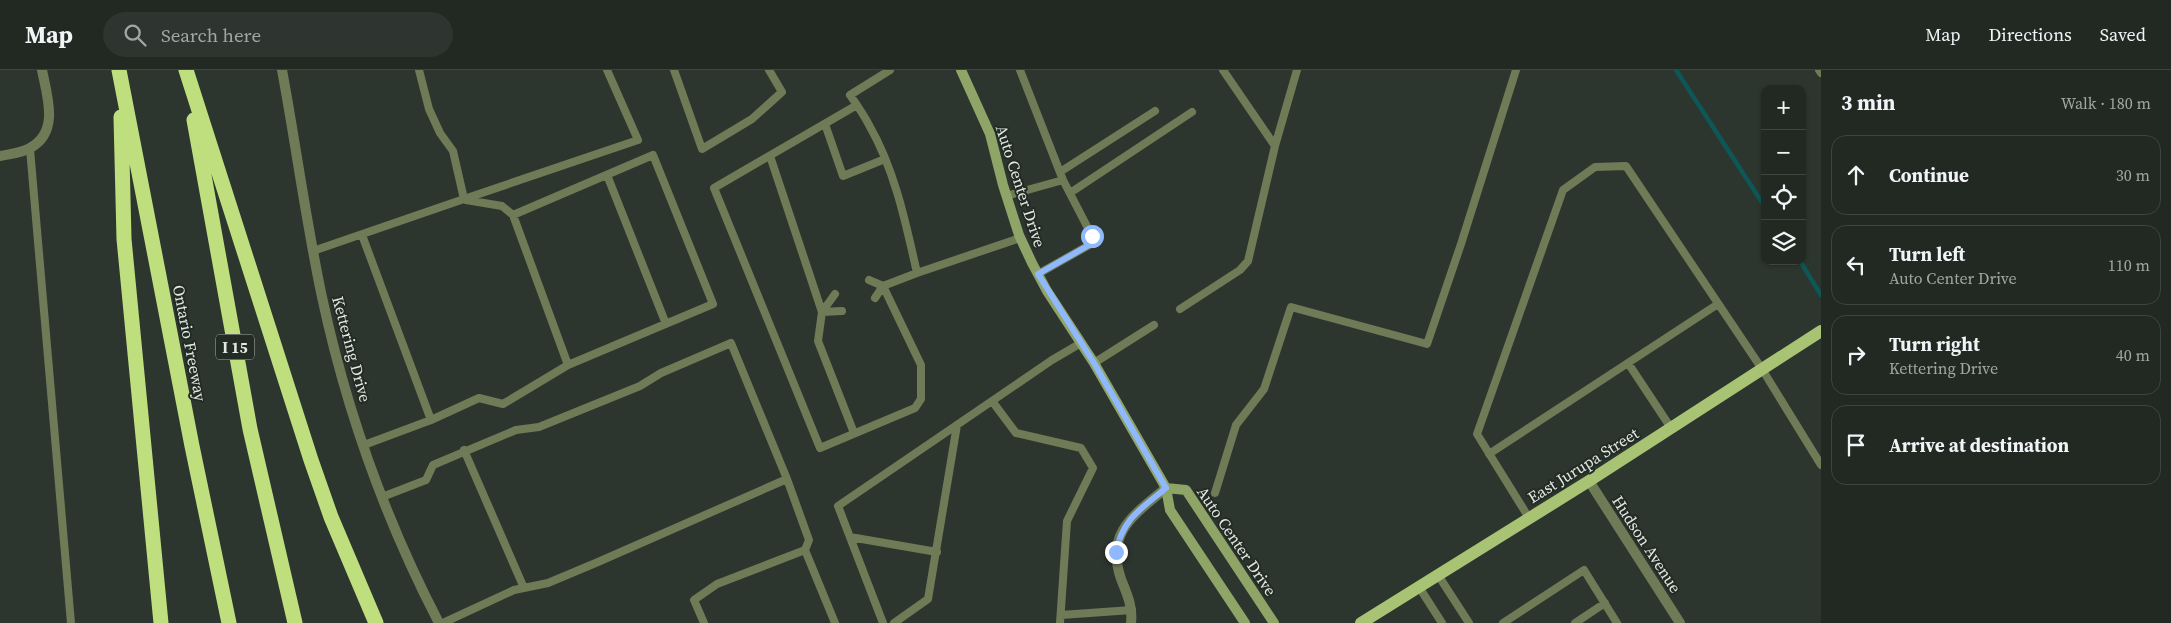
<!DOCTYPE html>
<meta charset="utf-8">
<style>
:root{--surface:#222822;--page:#2e342f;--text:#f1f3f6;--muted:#a2a6a5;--line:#3f4440}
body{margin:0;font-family:"Source Serif 4",serif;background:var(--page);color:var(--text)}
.controls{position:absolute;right:15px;top:15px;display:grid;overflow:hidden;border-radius:10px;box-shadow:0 1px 4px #0004}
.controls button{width:45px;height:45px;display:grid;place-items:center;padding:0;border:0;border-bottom:1px solid var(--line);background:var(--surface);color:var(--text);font:25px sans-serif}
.stop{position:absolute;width:15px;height:15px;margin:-11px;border:4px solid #90b8fd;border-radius:50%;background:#fff}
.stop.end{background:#90b8fd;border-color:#fff;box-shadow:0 1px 5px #0008}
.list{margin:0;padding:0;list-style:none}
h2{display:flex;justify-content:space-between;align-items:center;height:65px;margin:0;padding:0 20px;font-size:21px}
h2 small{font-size:16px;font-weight:400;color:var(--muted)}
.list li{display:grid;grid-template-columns:32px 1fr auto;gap:15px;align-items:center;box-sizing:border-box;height:80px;margin:0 10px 10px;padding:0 10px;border:1px solid var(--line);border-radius:15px}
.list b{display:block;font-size:19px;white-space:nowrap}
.list p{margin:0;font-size:16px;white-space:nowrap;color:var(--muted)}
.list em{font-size:16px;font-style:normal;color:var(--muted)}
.icon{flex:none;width:28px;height:28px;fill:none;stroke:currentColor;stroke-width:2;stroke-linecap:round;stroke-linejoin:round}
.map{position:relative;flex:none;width:1821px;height:553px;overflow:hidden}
header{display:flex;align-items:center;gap:30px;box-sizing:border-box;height:70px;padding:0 25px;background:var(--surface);border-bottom:1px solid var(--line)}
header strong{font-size:24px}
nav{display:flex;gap:28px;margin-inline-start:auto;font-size:18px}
.search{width:350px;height:45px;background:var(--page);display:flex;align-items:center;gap:12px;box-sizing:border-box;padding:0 18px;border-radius:28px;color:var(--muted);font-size:19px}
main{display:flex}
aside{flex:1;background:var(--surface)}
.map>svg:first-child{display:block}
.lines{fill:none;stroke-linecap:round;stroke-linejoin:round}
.stream{stroke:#0d5856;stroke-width:4.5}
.lane{stroke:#6e7b56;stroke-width:8}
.street{stroke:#6e7b56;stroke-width:10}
.secondary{stroke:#8fa467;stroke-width:10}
.primary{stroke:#a8c374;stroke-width:12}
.highway{stroke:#bfdf7f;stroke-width:15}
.route{stroke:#90b8fd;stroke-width:6}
.labels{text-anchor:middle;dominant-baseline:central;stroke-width:4;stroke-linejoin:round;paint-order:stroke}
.shield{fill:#232c24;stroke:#a9b0aa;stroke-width:1}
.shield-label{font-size:15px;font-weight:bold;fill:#e2e8e3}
.street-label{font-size:16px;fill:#e2e8e3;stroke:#232c24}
</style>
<header>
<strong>Map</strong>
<div class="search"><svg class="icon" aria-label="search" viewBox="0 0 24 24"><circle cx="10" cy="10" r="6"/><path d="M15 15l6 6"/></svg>Search here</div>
<nav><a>Map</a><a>Directions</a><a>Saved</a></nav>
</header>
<main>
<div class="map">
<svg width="1821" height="553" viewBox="0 0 1821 553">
<rect width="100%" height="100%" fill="#2d362e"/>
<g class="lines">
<!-- stream -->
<path class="stream" d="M1676,0L1765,137
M1800,191L1821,225"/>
<!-- lane -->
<path class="lane" d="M674,0L702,79L752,49L782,22L769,0
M890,0L850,25C857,35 864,45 869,55C895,100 906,154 917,203L1020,168
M1020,0L1063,110L1092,166L1091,174L1038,204
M1819,0L1821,3
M857,35L714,118L820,378L915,338L921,329V295L883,216L917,203
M825,54L843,106L885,89
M1275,76L1297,0
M30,79L71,553
M770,86L822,242L818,271L854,363
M1060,102L1155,41
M607,105L666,254
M1070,123L1192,42
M1006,126L1063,110
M464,129L638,70L607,0
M466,130L502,136L513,145L568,295
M362,165L431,350L364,375
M313,181L464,129L453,81L440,63L429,39L419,0
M869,210L883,216L875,228
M1180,239L1240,200L1248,191L1275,76L1223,0
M822,242L835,224
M822,242L842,241
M1094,293L1154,255
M1628,293L1671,358
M431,350L479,328L503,334L568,295L713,234L653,85L513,145
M464,380L524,518
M1489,384L1718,234
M1215,423L1236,355L1264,319L1291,237L1427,274L1461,174L1516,0
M382,427L426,410L433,395L516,360L539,357L640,316L661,303L731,273L787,409L809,470L805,480L835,553
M1529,448L1477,364L1563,120L1595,97L1626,96L1762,299L1821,395
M850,467L937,482
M1438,505L1469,553
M1419,517L1442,553
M1061,545L1132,540
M443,553L514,520L548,513L598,492L787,409
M704,553L694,530L717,514L805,480
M883,553L838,436L992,331
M894,553L928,529L957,355
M1060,553L1067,451L1093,398L1081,378L1016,363L992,331L1052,290L1081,273
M1503,553L1584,500L1617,553
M1575,553L1605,533"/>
<!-- street -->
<path class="street" d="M282,0C296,75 306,152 322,227C346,339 386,451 439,553
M0,86C9,84 22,83 30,78C60,62 47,26 42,0
M1589,411L1680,553
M1131,553C1133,537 1127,524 1121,509C1105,462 1134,445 1166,418"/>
<!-- secondary -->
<path class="secondary" d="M961,0L990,64L1003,115L1019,165L1032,193L1047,221L1094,293L1166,418L1170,440L1245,553
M1166,418L1186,420L1274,553"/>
<!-- primary -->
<path class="primary" d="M1361,553L1589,411L1821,261"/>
<!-- highway -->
<path class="highway" d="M119,0L192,376L229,553
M186,0L311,390L331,447L376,553
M121,47L124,169L161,553
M194,50L250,359L295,553"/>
</g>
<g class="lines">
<!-- route -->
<path class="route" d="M1092,166L1091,174L1038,204L1094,293L1166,418C1141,439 1123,448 1116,482"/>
</g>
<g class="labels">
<!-- shield labels -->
<rect class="shield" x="216" y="264.5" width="38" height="25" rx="4"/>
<g class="shield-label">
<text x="235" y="277">I 15</text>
</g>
<!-- street labels -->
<g class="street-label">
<text transform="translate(1021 116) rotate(72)">Auto Center Drive</text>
<text transform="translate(190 273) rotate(79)">Ontario Freeway</text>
<text transform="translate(352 279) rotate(75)">Kettering Drive</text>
<text transform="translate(1583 395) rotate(-32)">East Jurupa Street</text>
<text transform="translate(1237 471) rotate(56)">Auto Center Drive</text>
<text transform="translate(1647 474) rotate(57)">Hudson Avenue</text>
</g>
</g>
</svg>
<div class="controls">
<button>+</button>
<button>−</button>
<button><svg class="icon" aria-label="locate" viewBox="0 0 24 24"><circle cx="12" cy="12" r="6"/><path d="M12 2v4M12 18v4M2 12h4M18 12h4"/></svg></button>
<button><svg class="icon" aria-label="layers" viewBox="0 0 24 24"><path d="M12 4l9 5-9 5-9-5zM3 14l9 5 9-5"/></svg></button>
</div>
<div class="stop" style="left:1092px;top:166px"></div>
<div class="stop end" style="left:1116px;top:482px"></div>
</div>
<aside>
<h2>3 min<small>Walk · 180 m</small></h2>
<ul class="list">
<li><svg class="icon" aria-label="ahead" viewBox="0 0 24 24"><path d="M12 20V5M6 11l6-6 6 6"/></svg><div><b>Continue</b></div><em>30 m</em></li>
<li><svg class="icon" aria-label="left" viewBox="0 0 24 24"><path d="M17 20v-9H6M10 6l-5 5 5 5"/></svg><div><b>Turn left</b><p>Auto Center Drive</p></div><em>110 m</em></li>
<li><svg class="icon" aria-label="right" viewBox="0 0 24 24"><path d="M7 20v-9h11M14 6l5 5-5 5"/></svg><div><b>Turn right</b><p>Kettering Drive</p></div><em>40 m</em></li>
<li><svg class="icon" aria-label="arrive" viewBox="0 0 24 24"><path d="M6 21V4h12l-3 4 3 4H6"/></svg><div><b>Arrive at destination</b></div></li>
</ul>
</aside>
</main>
